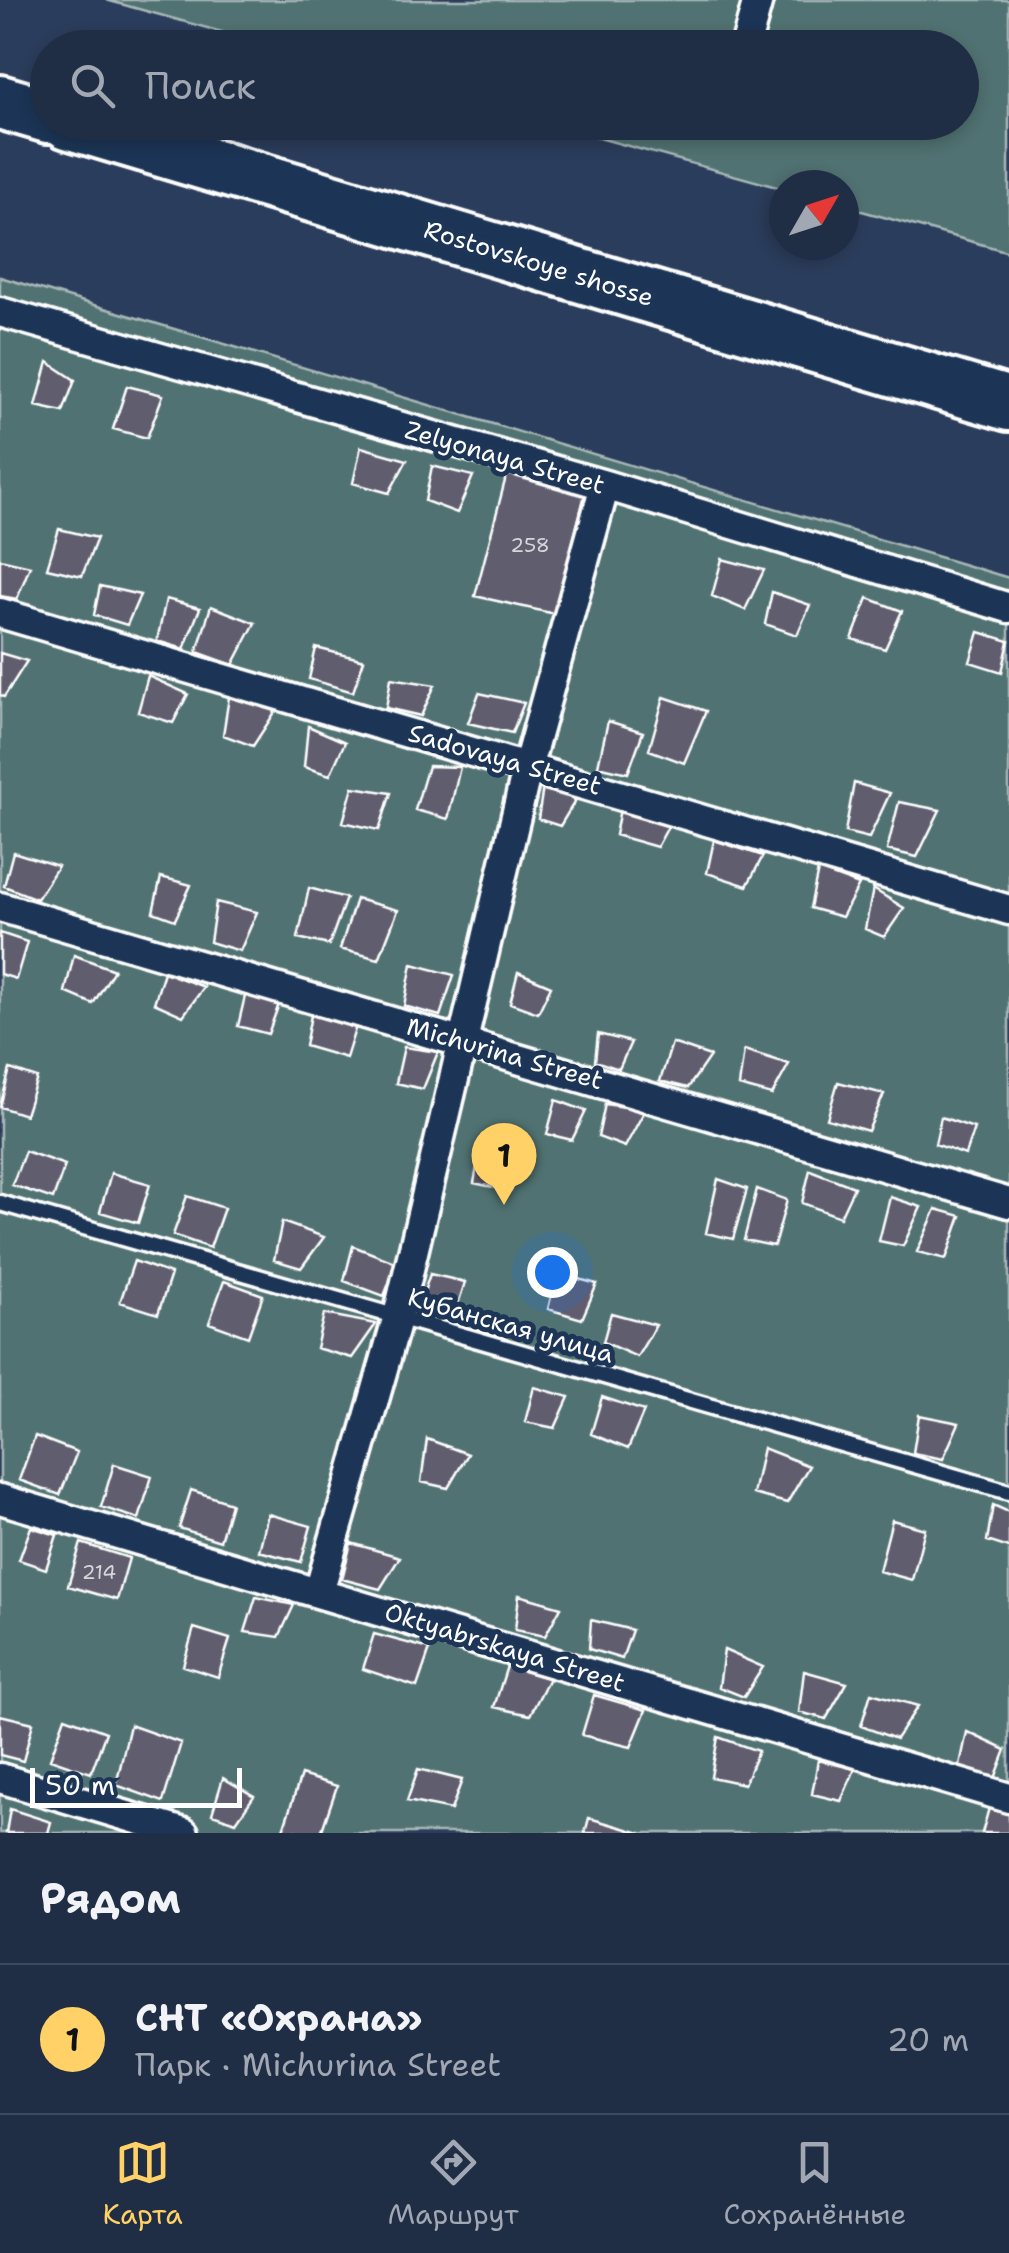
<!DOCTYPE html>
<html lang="ru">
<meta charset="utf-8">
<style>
:root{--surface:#202e45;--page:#2d3a50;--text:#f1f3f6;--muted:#a2a8b3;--line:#3d4a5e;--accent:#ffd166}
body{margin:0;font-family:"Shantell Sans",sans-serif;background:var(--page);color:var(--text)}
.compass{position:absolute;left:769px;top:170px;width:90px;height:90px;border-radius:50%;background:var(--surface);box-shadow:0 5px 15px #0003;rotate:51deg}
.scale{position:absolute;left:30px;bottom:25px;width:212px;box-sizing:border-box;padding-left:10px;border:5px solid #fff;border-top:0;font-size:28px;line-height:35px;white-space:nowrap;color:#fff;-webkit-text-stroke:8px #1d3557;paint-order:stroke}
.you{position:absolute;left:552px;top:1272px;width:35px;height:35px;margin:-25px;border:8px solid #fff;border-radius:50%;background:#1a73e8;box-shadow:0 0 0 15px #1a73e833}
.badge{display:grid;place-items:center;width:65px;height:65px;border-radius:50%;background:var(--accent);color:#111;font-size:32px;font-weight:700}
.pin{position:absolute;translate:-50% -82px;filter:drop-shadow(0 2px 5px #0008)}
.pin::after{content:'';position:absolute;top:52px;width:35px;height:30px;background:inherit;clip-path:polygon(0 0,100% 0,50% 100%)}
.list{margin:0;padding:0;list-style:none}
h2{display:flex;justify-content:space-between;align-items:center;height:130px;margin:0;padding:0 40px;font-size:42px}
h2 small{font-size:32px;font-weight:400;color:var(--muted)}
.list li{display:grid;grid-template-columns:65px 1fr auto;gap:30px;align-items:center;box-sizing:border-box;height:150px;padding:0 40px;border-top:2px solid var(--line)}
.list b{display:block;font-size:38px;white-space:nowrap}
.list p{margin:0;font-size:32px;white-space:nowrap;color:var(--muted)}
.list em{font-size:32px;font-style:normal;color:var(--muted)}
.icon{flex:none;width:55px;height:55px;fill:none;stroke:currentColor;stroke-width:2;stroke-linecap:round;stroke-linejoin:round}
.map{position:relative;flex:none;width:1009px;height:1833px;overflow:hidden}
.search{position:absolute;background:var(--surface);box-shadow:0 5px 15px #0003;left:30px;right:30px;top:30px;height:110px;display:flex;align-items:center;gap:25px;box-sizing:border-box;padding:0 35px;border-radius:55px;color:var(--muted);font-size:38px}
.sheet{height:280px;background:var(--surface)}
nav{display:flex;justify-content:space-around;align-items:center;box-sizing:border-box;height:140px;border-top:2px solid var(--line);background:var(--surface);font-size:28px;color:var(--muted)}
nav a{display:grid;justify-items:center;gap:5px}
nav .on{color:var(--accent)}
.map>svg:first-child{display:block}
.green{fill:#517272;stroke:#a8b8b8;stroke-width:2.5}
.building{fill:#615d6e;stroke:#fff;stroke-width:2.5}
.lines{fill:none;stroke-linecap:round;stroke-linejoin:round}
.lane-casing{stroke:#fff;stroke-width:21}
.street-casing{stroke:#fff;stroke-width:35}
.highway-casing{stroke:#fff;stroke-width:60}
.lane{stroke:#1d3557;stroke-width:14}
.street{stroke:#1d3557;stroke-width:28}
.highway{stroke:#1d3557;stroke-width:52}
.labels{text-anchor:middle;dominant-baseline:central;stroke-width:10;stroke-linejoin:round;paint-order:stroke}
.number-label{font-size:20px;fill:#d8d6db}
.street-label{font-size:25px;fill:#fff;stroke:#1d3557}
</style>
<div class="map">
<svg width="1009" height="1833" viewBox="0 0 1009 1833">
<rect width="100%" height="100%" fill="#2b3d5c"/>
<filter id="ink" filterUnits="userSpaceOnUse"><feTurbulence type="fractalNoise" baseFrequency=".01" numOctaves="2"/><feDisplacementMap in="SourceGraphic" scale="20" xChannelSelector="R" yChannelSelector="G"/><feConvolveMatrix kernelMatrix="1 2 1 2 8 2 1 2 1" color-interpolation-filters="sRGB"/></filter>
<g filter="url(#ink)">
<!-- green -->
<path class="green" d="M106,0H1009V252L844,206V185H784V189L545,123L962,122V48L276,47Z
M0,277L1009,578V1833H0Z"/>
<!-- building -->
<path class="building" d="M48,362L75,380L63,412L36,406Z
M127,386L163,395L147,438L113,429Z
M361,447L407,460L389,493L353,483Z
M432,466L473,476L457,513L425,501Z
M507,473L585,494L555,614L475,596Z
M59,529L97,538L82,576L47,568Z
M0,559L30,566L17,599L0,596Z
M722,559L764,570L745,610L712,596Z
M100,586L140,595L127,625L94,615Z
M772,592L810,605L797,635L765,624Z
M868,598L902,611L885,649L852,639Z
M166,599L200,608L184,649L157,641Z
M211,606L255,623L233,665L197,652Z
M979,632L1009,641L1002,672L970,662Z
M316,648L364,660L353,692L309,679Z
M0,653L27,661L4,697L0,695Z
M148,676L188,694L173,723L138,712Z
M391,678L435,685L421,716L386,708Z
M479,693L524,703L512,733L468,723Z
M229,697L277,709L253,746L223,735Z
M664,697L706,711L684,763L649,750Z
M608,721L643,732L628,773L598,766Z
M308,726L345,742L330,775L304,767Z
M428,766L460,767L448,819L415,810Z
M854,783L890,793L869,838L845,832Z
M353,787L391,793L379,830L343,822Z
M543,787L578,796L560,826L538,819Z
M899,802L940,810L917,857L887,850Z
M620,809L670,823L657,847L615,835Z
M714,840L763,856L747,886L707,873Z
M13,852L58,866L37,899L4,886Z
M818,870L859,885L842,917L810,908Z
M161,877L191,885L175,920L153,912Z
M309,888L346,898L329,945L298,938Z
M873,889L904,908L884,937L865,929Z
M356,899L398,910L379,959L340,949Z
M216,902L257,912L240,951L210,942Z
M0,933L27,942L16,979L0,974Z
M74,955L114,970L93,1004L65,992Z
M412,964L454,975L440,1016L404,1006Z
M164,972L204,987L183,1016L154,1003Z
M518,972L551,986L538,1013L510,1003Z
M246,992L279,1004L268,1034L238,1026Z
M312,1010L356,1026L346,1058L305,1046Z
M598,1034L631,1042L619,1069L595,1061Z
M672,1043L710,1056L688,1088L660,1081Z
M404,1047L438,1052L423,1089L396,1083Z
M744,1050L789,1064L772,1095L739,1086Z
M10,1069L37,1078L25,1115L0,1107Z
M838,1082L884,1094L868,1131L827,1119Z
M556,1100L586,1111L572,1140L547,1134Z
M605,1104L645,1110L625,1147L598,1137Z
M941,1117L974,1128L965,1155L935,1144Z
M483,1135L525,1148L511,1191L474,1183Z
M25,1151L65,1165L53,1199L12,1185Z
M810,1170L854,1187L840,1217L802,1203Z
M111,1173L150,1184L138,1223L100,1212Z
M718,1179L747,1189L733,1239L706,1233Z
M757,1189L787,1200L774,1246L744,1240Z
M187,1196L224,1208L210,1248L173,1235Z
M890,1197L921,1207L903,1246L879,1241Z
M936,1209L961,1216L946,1259L917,1252Z
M282,1222L324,1237L301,1268L274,1260Z
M353,1246L397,1263L384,1296L344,1281Z
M134,1261L171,1274L158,1314L120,1302Z
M557,1273L597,1284L582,1319L548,1309Z
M430,1274L465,1282L454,1317L418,1309Z
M224,1281L263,1295L248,1337L209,1323Z
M611,1313L656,1325L637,1357L603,1342Z
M324,1314L376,1324L352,1358L316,1348Z
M534,1387L569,1397L555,1428L525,1422Z
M602,1397L644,1411L628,1449L591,1434Z
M919,1415L959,1423L943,1459L913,1453Z
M35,1436L77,1452L60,1495L19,1480Z
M427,1439L468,1454L448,1488L421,1482Z
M763,1448L809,1466L787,1503L753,1494Z
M114,1464L152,1476L139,1519L101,1507Z
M191,1490L231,1503L220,1541L179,1528Z
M993,1505L1009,1512V1548L987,1541Z
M268,1514L311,1526L301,1562L259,1551Z
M892,1520L925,1529L912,1580L879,1571Z
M31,1527L57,1535L46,1569L19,1560Z
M81,1543L129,1558L117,1600L68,1586Z
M351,1543L400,1557L380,1589L342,1579Z
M519,1595L561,1607L545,1636L515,1630Z
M256,1597L294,1605L279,1637L245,1632Z
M591,1620L632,1630L622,1659L589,1649Z
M194,1628L230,1639L218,1677L183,1666Z
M374,1634L430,1649L417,1687L363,1669Z
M724,1650L763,1667L744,1697L719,1687Z
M507,1666L549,1678L530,1715L494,1707Z
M804,1671L847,1683L826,1719L799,1712Z
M871,1693L918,1706L896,1739L861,1726Z
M594,1695L646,1710L631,1747L582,1735Z
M0,1715L33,1723L23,1761L0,1755Z
M65,1717L106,1732L91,1773L50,1759Z
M130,1725L181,1743L163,1802L116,1785Z
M967,1732L1006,1750L994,1781L959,1770Z
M718,1737L758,1751L744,1784L711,1777Z
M818,1760L855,1769L841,1801L812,1794Z
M418,1769L462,1780L451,1810L407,1801Z
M301,1775L337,1786L321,1833L283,1830Z
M223,1778L254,1796L236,1822L212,1814Z
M989,1808L1009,1811V1833H982Z
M10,1809L51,1822L48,1833H6Z
M589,1818L641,1833H585Z"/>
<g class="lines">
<defs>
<path id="lane" d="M0,1203L1009,1492"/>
<path id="street" d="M745,48L758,0
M0,312L605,485L1009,608
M0,613L1009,910
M0,907L1009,1203
M0,1499L1009,1798
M319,1592L398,1316L528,765L605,485
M0,1778L184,1833"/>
<path id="highway" d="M0,102L48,116
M68,122L1009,404"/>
</defs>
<!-- lane casing -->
<use href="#lane" class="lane-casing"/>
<!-- street casing -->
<use href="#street" class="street-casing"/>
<!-- highway casing -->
<use href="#highway" class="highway-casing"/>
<!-- lane -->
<use href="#lane" class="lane"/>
<!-- street -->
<use href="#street" class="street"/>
<!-- highway -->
<use href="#highway" class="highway"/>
</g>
</g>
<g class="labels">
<!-- number labels -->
<g class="number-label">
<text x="530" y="545">258</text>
<text x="99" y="1572">214</text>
</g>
<!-- street labels -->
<g class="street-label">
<text transform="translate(539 263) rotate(17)">Rostovskoye shosse</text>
<text transform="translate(505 457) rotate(16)">Zelyonaya Street</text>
<text transform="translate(505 759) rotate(16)">Sadovaya Street</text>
<text transform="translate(505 1053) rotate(16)">Michurina Street</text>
<text transform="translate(511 1325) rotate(16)">Кубанская улица</text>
<text transform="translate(505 1647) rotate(17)">Oktyabrskaya Street</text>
</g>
</g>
</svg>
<svg class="compass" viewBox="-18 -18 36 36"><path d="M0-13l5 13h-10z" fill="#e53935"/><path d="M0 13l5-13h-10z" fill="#a2a8b3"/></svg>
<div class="scale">50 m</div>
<div class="you"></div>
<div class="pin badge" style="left:504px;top:1205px">1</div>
<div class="search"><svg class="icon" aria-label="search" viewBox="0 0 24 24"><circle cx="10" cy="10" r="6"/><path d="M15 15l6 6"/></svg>Поиск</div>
</div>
<section class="sheet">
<h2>Рядом<small></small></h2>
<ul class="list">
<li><span class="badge">1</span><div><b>СНТ «Охрана»</b><p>Парк · Michurina Street</p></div><em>20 m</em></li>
</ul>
</section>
<nav>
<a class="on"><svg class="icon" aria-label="map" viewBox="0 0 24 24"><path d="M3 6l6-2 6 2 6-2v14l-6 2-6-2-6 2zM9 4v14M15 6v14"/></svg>Карта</a>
<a><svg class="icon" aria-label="directions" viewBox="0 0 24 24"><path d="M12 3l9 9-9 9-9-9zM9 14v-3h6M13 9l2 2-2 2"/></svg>Маршрут</a>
<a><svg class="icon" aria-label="saved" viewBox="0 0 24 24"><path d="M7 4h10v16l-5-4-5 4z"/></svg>Сохранённые</a>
</nav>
